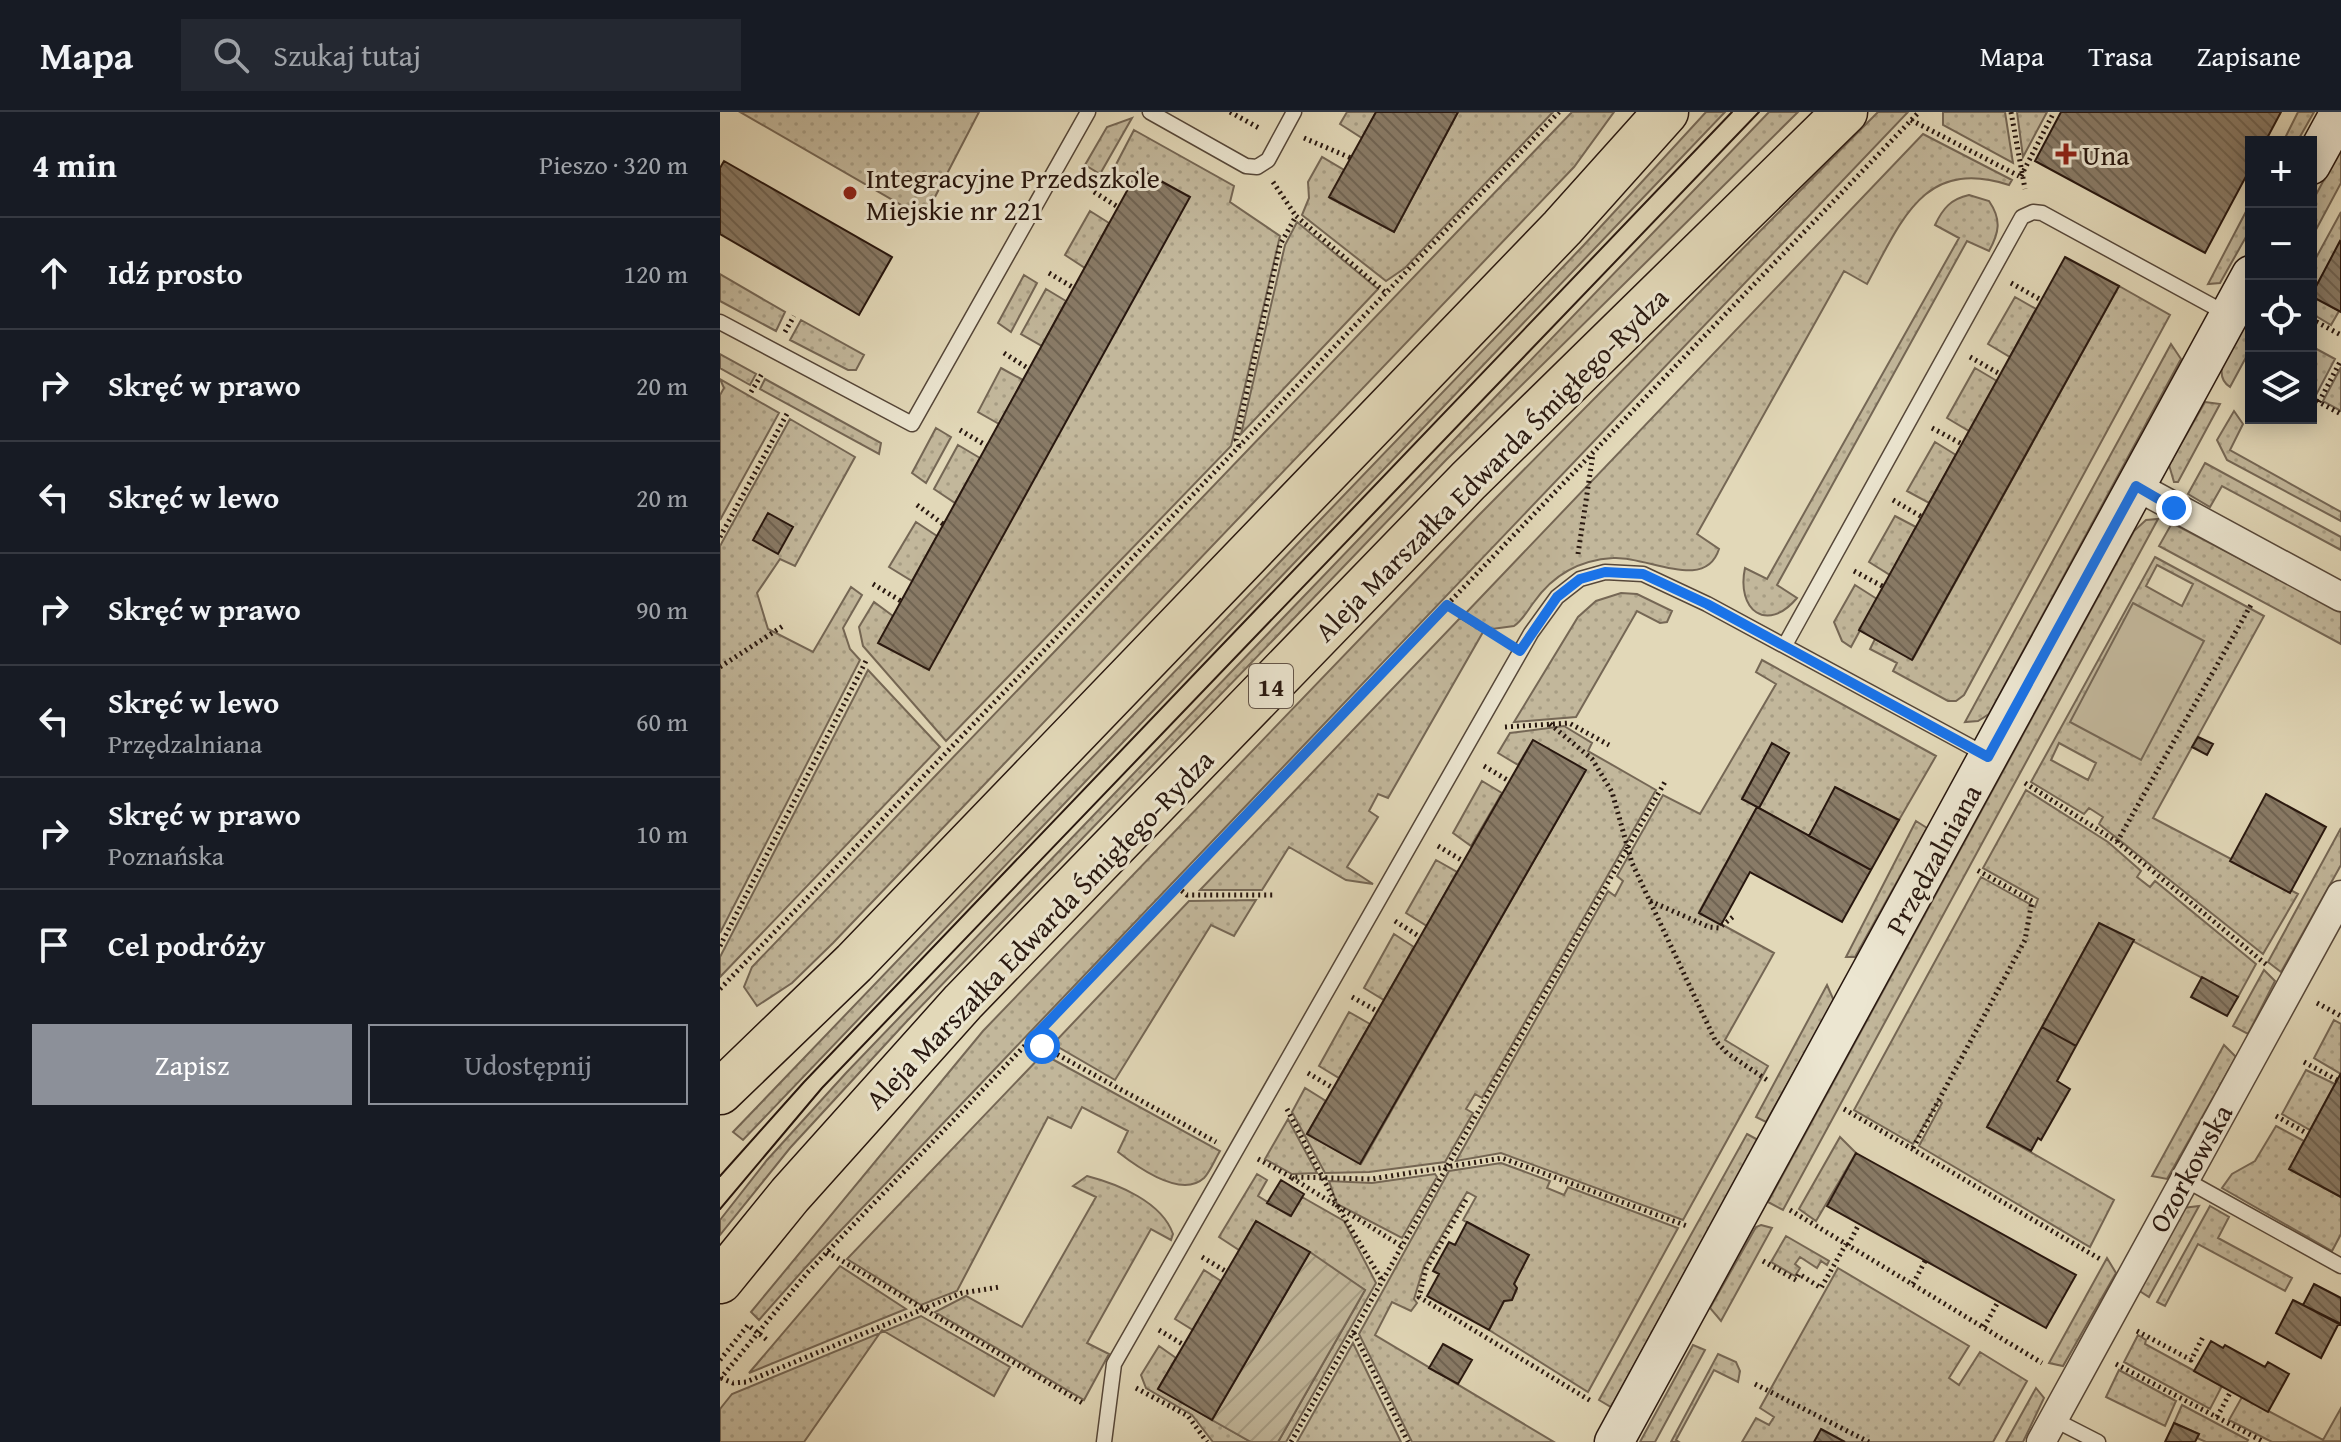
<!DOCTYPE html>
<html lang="pl">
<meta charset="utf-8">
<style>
:root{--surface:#171b24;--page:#242831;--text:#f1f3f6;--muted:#9ea1a6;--line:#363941;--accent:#8c9099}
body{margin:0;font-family:"Gentium Book Plus",serif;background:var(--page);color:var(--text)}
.controls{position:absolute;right:24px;top:24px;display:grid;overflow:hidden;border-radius:0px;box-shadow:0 4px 20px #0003}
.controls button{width:72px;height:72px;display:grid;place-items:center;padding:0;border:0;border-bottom:2px solid var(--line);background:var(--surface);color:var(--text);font:40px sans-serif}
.stop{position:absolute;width:24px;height:24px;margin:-18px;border:6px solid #1a73e8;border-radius:50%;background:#fff}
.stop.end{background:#1a73e8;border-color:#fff;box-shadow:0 2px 8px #0008}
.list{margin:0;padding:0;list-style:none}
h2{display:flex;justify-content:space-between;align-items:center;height:104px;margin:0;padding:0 32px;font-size:34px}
h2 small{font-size:26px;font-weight:400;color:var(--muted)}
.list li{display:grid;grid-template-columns:52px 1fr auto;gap:24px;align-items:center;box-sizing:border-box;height:112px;padding:0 32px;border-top:2px solid var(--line)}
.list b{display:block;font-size:30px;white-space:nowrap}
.list p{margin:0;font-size:26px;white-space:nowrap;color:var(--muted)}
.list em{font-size:26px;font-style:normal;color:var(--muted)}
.actions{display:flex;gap:16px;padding:24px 32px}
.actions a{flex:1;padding:18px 0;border:2px solid var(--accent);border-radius:0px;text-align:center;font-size:28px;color:var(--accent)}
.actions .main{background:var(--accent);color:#fff}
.icon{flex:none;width:44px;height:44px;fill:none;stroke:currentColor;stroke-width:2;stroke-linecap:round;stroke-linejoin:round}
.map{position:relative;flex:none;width:1621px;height:1330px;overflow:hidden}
header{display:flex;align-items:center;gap:48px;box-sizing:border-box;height:112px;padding:0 40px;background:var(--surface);border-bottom:2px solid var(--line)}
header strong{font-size:38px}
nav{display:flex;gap:44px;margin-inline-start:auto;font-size:28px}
.search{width:560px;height:72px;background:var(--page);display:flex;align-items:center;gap:20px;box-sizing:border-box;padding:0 28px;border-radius:0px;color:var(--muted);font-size:30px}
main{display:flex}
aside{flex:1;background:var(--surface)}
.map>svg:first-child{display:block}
.grass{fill:url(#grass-dots);stroke:#756755;stroke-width:2;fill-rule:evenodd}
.garden{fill:url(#garden-furrows);stroke:#756755;stroke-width:2}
.pitch{fill:#c2b79b;stroke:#756755;stroke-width:2}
.building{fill:url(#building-back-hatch);stroke:#28170f;stroke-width:2}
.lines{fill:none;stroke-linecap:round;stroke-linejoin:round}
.lane-casing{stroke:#564739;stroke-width:17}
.street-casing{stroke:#564739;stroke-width:31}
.secondary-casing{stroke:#28170f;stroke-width:41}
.primary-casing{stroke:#28170f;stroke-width:47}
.path{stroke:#28170f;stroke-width:5;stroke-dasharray:2 4;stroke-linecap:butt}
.lane{stroke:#ece6d1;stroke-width:14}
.street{stroke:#ece6d1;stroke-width:28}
.secondary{stroke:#ece6d1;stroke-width:38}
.primary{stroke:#e2d8b8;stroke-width:44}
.tram{stroke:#28170f;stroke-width:2}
.route{stroke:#1a73e8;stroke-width:10}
.poi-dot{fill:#8f2418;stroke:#ece6d1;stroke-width:3}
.labels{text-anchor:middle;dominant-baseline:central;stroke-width:6;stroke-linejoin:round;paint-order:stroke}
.shield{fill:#ece6d1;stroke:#635549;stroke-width:2}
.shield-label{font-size:26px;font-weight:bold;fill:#28170f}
.poi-label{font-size:28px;fill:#28170f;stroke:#ece6d1;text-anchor:start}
.street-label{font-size:28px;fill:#28170f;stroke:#ece6d1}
</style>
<header>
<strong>Mapa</strong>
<div class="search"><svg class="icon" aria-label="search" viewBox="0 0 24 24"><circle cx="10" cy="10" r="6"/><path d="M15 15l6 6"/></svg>Szukaj tutaj</div>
<nav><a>Mapa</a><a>Trasa</a><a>Zapisane</a></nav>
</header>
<main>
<aside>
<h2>4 min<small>Pieszo · 320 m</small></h2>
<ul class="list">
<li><svg class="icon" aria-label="ahead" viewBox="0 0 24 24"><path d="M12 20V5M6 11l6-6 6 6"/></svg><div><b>Idź prosto</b></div><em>120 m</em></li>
<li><svg class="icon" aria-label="right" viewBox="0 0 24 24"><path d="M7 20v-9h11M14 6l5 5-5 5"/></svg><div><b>Skręć w prawo</b></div><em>20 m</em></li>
<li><svg class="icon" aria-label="left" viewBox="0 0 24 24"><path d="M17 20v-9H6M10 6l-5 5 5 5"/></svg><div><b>Skręć w lewo</b></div><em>20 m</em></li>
<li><svg class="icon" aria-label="right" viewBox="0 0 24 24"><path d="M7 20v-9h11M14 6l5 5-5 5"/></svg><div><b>Skręć w prawo</b></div><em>90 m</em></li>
<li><svg class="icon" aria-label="left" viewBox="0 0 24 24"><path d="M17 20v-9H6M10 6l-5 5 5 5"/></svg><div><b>Skręć w lewo</b><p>Przędzalniana</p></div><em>60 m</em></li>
<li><svg class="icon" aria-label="right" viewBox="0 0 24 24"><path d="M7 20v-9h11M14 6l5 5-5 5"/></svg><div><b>Skręć w prawo</b><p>Poznańska</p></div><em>10 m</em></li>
<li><svg class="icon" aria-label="arrive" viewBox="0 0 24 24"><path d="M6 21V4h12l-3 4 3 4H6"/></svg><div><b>Cel podróży</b></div></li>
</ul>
<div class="actions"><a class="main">Zapisz</a><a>Udostępnij</a></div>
</aside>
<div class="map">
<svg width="1621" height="1330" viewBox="0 0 1621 1330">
<defs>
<pattern id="grass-dots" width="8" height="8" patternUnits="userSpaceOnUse" patternTransform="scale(2)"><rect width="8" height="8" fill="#c2b79b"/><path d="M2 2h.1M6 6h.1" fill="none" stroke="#a79d84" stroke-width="1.8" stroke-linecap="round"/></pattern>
<pattern id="garden-furrows" width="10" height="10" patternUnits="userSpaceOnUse" patternTransform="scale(2)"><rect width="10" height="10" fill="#c2b79b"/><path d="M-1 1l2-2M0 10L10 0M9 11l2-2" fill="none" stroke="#a79d84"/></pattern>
<pattern id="building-back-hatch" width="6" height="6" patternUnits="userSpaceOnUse" patternTransform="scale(2)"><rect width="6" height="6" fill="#897b67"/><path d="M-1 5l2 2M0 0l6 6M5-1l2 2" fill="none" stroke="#706453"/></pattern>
</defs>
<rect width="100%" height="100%" fill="#e2d8b8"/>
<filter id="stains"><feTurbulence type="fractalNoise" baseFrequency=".0025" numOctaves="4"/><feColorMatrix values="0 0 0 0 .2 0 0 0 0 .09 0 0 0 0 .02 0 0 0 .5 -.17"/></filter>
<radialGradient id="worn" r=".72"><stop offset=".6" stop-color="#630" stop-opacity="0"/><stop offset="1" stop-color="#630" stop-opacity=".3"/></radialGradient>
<!-- grass -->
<path class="grass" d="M20,0H259L204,106Z
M627,0H656L642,26L620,12Z
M738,0H833L685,156L666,169L582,103L589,86L588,70L602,45L624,58L610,86L674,120Z
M852,0H894L854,55L113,831L72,871L37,894L24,875L32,855Z
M986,0H1005L23,1028L13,1020L863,134Z
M1049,0H1078L726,348L187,909L70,1036L0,1123V1108L47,1048L126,961Z
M1158,0H1188L85,1156L39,1208L31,1200L263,919L759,403Z
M1285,0L1293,51L1223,13V0Z
M1297,0H1327L1303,45Z
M1578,0H1594L1577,30H1563Z
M412,6L380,62L365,53L387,15Z
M414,18L514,74L510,90L560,124L511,334L226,629L143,534L139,515L154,490L173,504L159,531L209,557L408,78L389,66Z
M1203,22L1292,68L1289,73C1204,45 1182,108 1147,172L1124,159L977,422L999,437C985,481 926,443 893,446C860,448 833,463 814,490C807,499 803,508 794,514L772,517L744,503Z
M1621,36V71L1591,127V92Z
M1249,83L1269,89C1282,108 1279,121 1269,139L1247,129L1057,473L1077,486C1047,522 1016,498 1025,456L1047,467L1239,126L1215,113C1223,96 1231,87 1249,83Z
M1531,90V116L1500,171L1488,172Z
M370,99L389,111L365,156L345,143Z
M1621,100V130L1591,183V155Z
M577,110L658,177L521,322L565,133Z
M0,162L65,200L56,219L0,189Z
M304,163L317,171L291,220L278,211Z
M1399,174L1450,203L1244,583L1236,589H1228L1173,559L1177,551L1150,537L1155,527L1193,547Z
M326,177L346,189L322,234L301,222Z
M1591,183L1619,199L1611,213L1591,201Z
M1295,185L1316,197L1290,245L1268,232Z
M81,208L144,243L136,258H128L70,228Z
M1531,209V236L1510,275C1488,261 1515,228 1524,211Z
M1451,232L1461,247L1269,602L1258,609L1245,610Z
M1591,234L1615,247L1595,285L1591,283Z
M0,242L36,262L30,273L0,256Z
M1621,255V299L1603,289Z
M281,256L303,268L279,312L258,300Z
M1255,256L1277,269L1249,319L1227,306Z
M0,267L59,301L0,408V283L4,276Z
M45,267L161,331L159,342L40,277Z
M1485,290L1500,292L1458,370H1454L1449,353Z
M1514,299L1523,312L1510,338L1621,400V409L1507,348L1497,328Z
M70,307L135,345L75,454L60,447L37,481L48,517L93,540L131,475L142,483L123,516L130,537L140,548L0,821V434Z
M216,316L231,325L206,371L192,361Z
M1215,330L1236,343L1209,391L1187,379Z
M238,333L260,346L235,391L214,377Z
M1485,351L1621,425V438L1502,374L1490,395L1468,382Z
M1175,404L1196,415L1170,463L1149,450Z
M1438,407L1063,1098L1048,1090L1414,419L1426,408Z
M196,410L217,424L192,469L169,455Z
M1452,411L1621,500V532L1439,434Z
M1435,445L1544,504L1433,706L1578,782L1543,842L1379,712L1383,705L1369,696L1364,702L1311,670ZM1437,453L1473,472L1462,494L1426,474ZM1339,631L1376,651L1368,668L1331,648Z
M1135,473L1157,487L1131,535L1122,529L1114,510Z
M901,481L917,482L952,499L947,510L940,511L917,499L856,605L794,610L858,505L876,489Z
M740,506L763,520L668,686L658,682L649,699L658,705L627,755L653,772L626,768L569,735L542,778H480Z
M1042,548L1216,644L1179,708L1116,676L1089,724L1039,696L1069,641L1052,632L1022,686L1037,695L979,800L1054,841L1005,928L1048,954L963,1108L781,1041L736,1049L888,779L895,784L903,769L897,764L943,683L980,702L1056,572L1036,560Z
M148,558L220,635L0,865V845Z
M844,614L872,631L868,639L936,678L762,986L755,982L746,997L753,1001L725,1050L649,1060L605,1061L572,1000L585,976L606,989L587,1022L641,1052L865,659L813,628L798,653L778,641L790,621Z
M762,669L782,681L751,734L733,721Z
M1306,678L1388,730L1421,759L1417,765L1430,775L1435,769L1536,852L1518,885L1379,811L1267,1015L1394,1088L1370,1135L1199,1034L1222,991L1219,988L1193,1032L1134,998L1261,765L1315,795L1318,787L1263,756Z
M1196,709L1207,716L1135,845H1126Z
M1621,716V753L1561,860L1548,850Z
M716,748L737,760L707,814L686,801Z
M536,788L514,824L491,813L395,968L333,932L469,789Z
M674,822L694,835L664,888L644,876Z
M1544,858L1555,869L1528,922L1513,914Z
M1107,873L1114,889L1046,1010L1036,1005Z
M629,900L650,912L619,966L599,954Z
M1614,908L1621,912V962L1594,946Z
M1504,933L1516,945L1447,1067L1432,1064Z
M323,942L500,1039C495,1047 490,1060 484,1066C461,1087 416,1054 398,1040L408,1019L362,995L351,1016L328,1005L237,1179L201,1193L127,1147Z
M1586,958L1615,972L1590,1018L1562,1002Z
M568,1007L597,1061L572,1062L545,1047Z
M1556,1014L1584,1029L1570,1057L1621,1085V1122L1612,1139L1502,1076L1512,1062L1535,1049Z
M1027,1022L1038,1028L891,1295L879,1288Z
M1120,1025L1136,1041L1096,1109L1079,1097Z
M781,1051L830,1069L827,1076L844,1083L848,1075L958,1116L868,1280L769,1218L784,1189L792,1187L797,1177L794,1172L808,1144L743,1108L756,1085L747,1080L704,1154L694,1187L697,1191L691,1199L672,1190L655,1223L834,1330H692L639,1222L729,1059Z
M537,1062L547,1068L538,1084L570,1104L582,1085L624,1109L656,1171L566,1330H558L645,1178L536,1109L519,1138L499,1125Z
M715,1062L717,1065L682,1126L617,1092L609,1069L652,1071Z
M367,1064C398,1072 442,1090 453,1122L451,1128L431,1117L367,1231L389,1242L364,1288L215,1200L246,1184L302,1215L376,1085L353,1074Z
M1479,1094L1429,1185L1418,1178L1463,1096Z
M1490,1094L1509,1105L1498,1126L1572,1166L1565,1179L1478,1132L1445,1194L1437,1190Z
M1041,1113L1052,1116L1001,1209L990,1196L1036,1115Z
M1066,1124L1109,1149L1107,1153L1101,1149L1097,1156L1080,1145L1075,1152L1080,1156L1075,1164L1051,1150Z
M1387,1146L1396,1161L1343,1254L1329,1251Z
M120,1154L186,1197L29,1261Z
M1118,1156L1249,1234L1229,1266L1239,1273L1260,1240L1307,1269L1273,1330H1022L1036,1306L1049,1313L1054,1305L1040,1296Z
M484,1158L501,1169L473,1218L455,1207Z
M201,1204L290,1255L274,1284L162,1218L84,1330H0V1297L12,1282Z
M1418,1223L1426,1228L1425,1232L1502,1274L1490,1297L1404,1250Z
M633,1231L681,1330H577Z
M973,1233L985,1238L935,1330H920Z
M439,1234L456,1246L438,1277L531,1330H493L472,1303L426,1276L421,1263Z
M998,1242L1016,1250L1020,1259L1018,1270L994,1258L956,1328L959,1330H951Z
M1399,1258L1456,1289L1445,1314L1386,1285Z
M1316,1276L1324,1286L1303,1330H1286Z
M1522,1285L1603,1328L1621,1296V1329L1552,1330L1509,1308Z
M1462,1293L1528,1328L1527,1330H1486L1477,1326L1479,1322L1454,1311Z"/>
<!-- garden -->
<path class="garden" d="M590,1140L645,1178L558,1330H531L492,1308Z"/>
<!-- pitch -->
<path class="pitch" d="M1413,491L1484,529L1421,648L1350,610Z"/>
<!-- building -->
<path class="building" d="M656,0H738L674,120L609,85Z
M1341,0H1561L1545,30H1531V55L1485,141L1315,49Z
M4,49L172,145L139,203L0,122V56Z
M419,57L470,85L209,558L158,531Z
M1620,129L1621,130V200L1591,184Z
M1345,145L1399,174L1192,548L1139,518Z
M48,401L73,415L58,442L33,428Z
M1478,625L1493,632L1487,643L1472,635Z
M813,628L866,658L640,1052L587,1022Z
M1052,631L1069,641L1039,696L1022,687Z
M1115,675L1179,708L1151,758L1089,724Z
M1546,682L1606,715L1570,781L1510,749Z
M1037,695L1151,758L1122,810L1030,760L1001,813L979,801Z
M1379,811L1414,828L1356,934L1322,915Z
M1482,865L1518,885L1507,904L1471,885Z
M1322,915L1356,934L1337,969L1350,977L1321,1028L1318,1026L1311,1039L1267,1015Z
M1621,961V1085L1569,1057Z
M1136,1041L1356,1163L1326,1216L1107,1094Z
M561,1068L584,1082L571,1104L547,1091Z
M536,1109L590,1140L492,1308L438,1277Z
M747,1110L809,1143L794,1172L797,1176L792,1188L784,1189L769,1218L707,1184L719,1162L713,1159L729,1130L735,1133Z
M1594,1172L1621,1186V1213L1583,1193Z
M1573,1188L1619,1211L1601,1246L1556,1221Z
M1491,1229L1503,1236L1505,1233L1545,1255L1548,1250L1569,1262L1548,1300L1474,1259Z
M723,1232L752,1248L738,1272L709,1256Z
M1454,1311L1479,1322L1475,1330H1445Z
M1101,1317L1125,1330H1094Z"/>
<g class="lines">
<defs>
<path id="lane" d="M430,0L526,54L537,55L548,48L574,0
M0,210L192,312L368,0
M1065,533L1302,105L1313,100L1322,101L1509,203
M1464,1067L1621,1154
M1333,1307L1378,1330
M384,1330L394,1252L811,521L837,485L860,467L885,460L923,462L987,492L1268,644"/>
<path id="street" d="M1416,374L1621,485
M1321,1330L1621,783"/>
<path id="secondary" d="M1591,53L1620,0
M894,1330L1531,163"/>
<path id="primary" d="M0,980L134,851L842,116L946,0
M0,1169L70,1083L243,890L748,369L1125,0"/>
</defs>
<!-- lane casing -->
<use href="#lane" class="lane-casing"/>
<!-- street casing -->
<use href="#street" class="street-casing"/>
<!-- secondary casing -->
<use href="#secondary" class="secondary-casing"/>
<!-- primary casing -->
<use href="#primary" class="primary-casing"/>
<!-- path -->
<path class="path" d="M510,0L539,16
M1291,0L1305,77
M1191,8L1299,64
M584,26L631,46
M1301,64L1334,0
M553,70L576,104
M374,80L398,95
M329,161L354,176
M1291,171L1321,188
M1591,207L1621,223
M65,220L74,204
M284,241L309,257
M1250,245L1280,262
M1530,254H1531
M31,280L43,260
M1591,286L1621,302
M1599,290L1621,248
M1212,316L1242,332
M240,318L267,334
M519,334L516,328L560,133L576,104L666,181
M1173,388L1202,405
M197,393L223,412
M0,425L68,300
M858,442L873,342
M1134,459L1164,475
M153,472L181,489
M727,493L780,527
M0,555L63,514
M830,612L872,647L892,680L912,751L995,928L1007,941L1047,968
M785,615L849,611L889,633
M764,654L789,669
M1305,671L1397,730L1548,854
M1397,730L1532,491
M718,734L743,749
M457,775L467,783H556
M930,789L989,815L999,816L1014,804
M675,809L700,825
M0,834L147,547
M0,877L839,0
M632,885L657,899
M1597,891L1621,904
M311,928L496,1030
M1584,950L1617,968
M588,961L613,976
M567,997L619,1097L663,1170
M1124,997L1380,1147
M1556,1004L1588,1022
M1193,1036L1305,828L1312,789L1257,758
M538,1047L571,1065L652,1067L782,1046L967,1114
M572,1066L683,1135
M746,1088L706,1157L699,1185L871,1289
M1070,1098L1322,1251
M1128,1133L1139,1112
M107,1140L364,1292
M482,1145L507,1160
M1043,1149L1076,1168L1079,1162L1101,1176L1126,1132
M1193,1172L1205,1149
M1264,1215L1278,1190
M439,1218L464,1233
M1417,1219L1471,1248L1484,1223
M634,1221L688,1330
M0,1248L28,1213L47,1228
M1396,1252L1544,1330
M1,1266L13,1271L26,1270L242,1181L280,1175
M0,1267L88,1160L1199,0
M1035,1272L1149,1330
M416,1276L468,1304L487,1330
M1497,1305L1511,1279
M571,1330L946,668"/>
<!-- lane -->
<use href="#lane" class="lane"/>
<!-- street -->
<use href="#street" class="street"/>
<!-- secondary -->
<use href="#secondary" class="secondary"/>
<!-- primary -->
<use href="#primary" class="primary"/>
<!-- tram -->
<path class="tram" d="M0,1064L84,970L1012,0
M0,1097L102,976L1039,0"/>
</g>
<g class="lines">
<!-- route -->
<path class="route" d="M322,934L311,928L727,493L800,539L837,485L860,467L885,460L923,462L987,492L1268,645L1416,374L1454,396"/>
</g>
<!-- markers -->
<g class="poi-dot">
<path d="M1342 30h8v8h8v8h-8v8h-8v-8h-8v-8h8z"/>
<circle cx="130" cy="81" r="8"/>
</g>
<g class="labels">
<!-- shield labels -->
<rect class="shield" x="529" y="552" width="44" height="44" rx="6"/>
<g class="shield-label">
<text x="551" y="574">14</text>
</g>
<!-- poi labels -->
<g class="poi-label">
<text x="1362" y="42">Una</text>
<text x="146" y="65">Integracyjne Przedszkole<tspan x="146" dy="32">Miejskie nr 221</tspan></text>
</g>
<!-- street labels -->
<g class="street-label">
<text transform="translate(771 352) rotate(-45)">Aleja Marszałka Edwarda Śmigłego-Rydza</text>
<text transform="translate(1213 747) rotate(-61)">Przędzalniana</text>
<text transform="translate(319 817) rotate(-46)">Aleja Marszałka Edwarda Śmigłego-Rydza</text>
<text transform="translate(1470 1056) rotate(-61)">Ozorkowska</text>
</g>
</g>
<rect width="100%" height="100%" filter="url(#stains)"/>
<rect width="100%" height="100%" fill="url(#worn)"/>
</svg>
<div class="controls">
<button>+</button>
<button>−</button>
<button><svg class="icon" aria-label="locate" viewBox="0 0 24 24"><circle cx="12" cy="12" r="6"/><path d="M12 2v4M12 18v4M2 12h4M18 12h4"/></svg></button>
<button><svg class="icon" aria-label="layers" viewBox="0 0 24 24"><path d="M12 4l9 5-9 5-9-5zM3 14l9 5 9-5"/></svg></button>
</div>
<div class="stop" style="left:322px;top:934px"></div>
<div class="stop end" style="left:1454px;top:396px"></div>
</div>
</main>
